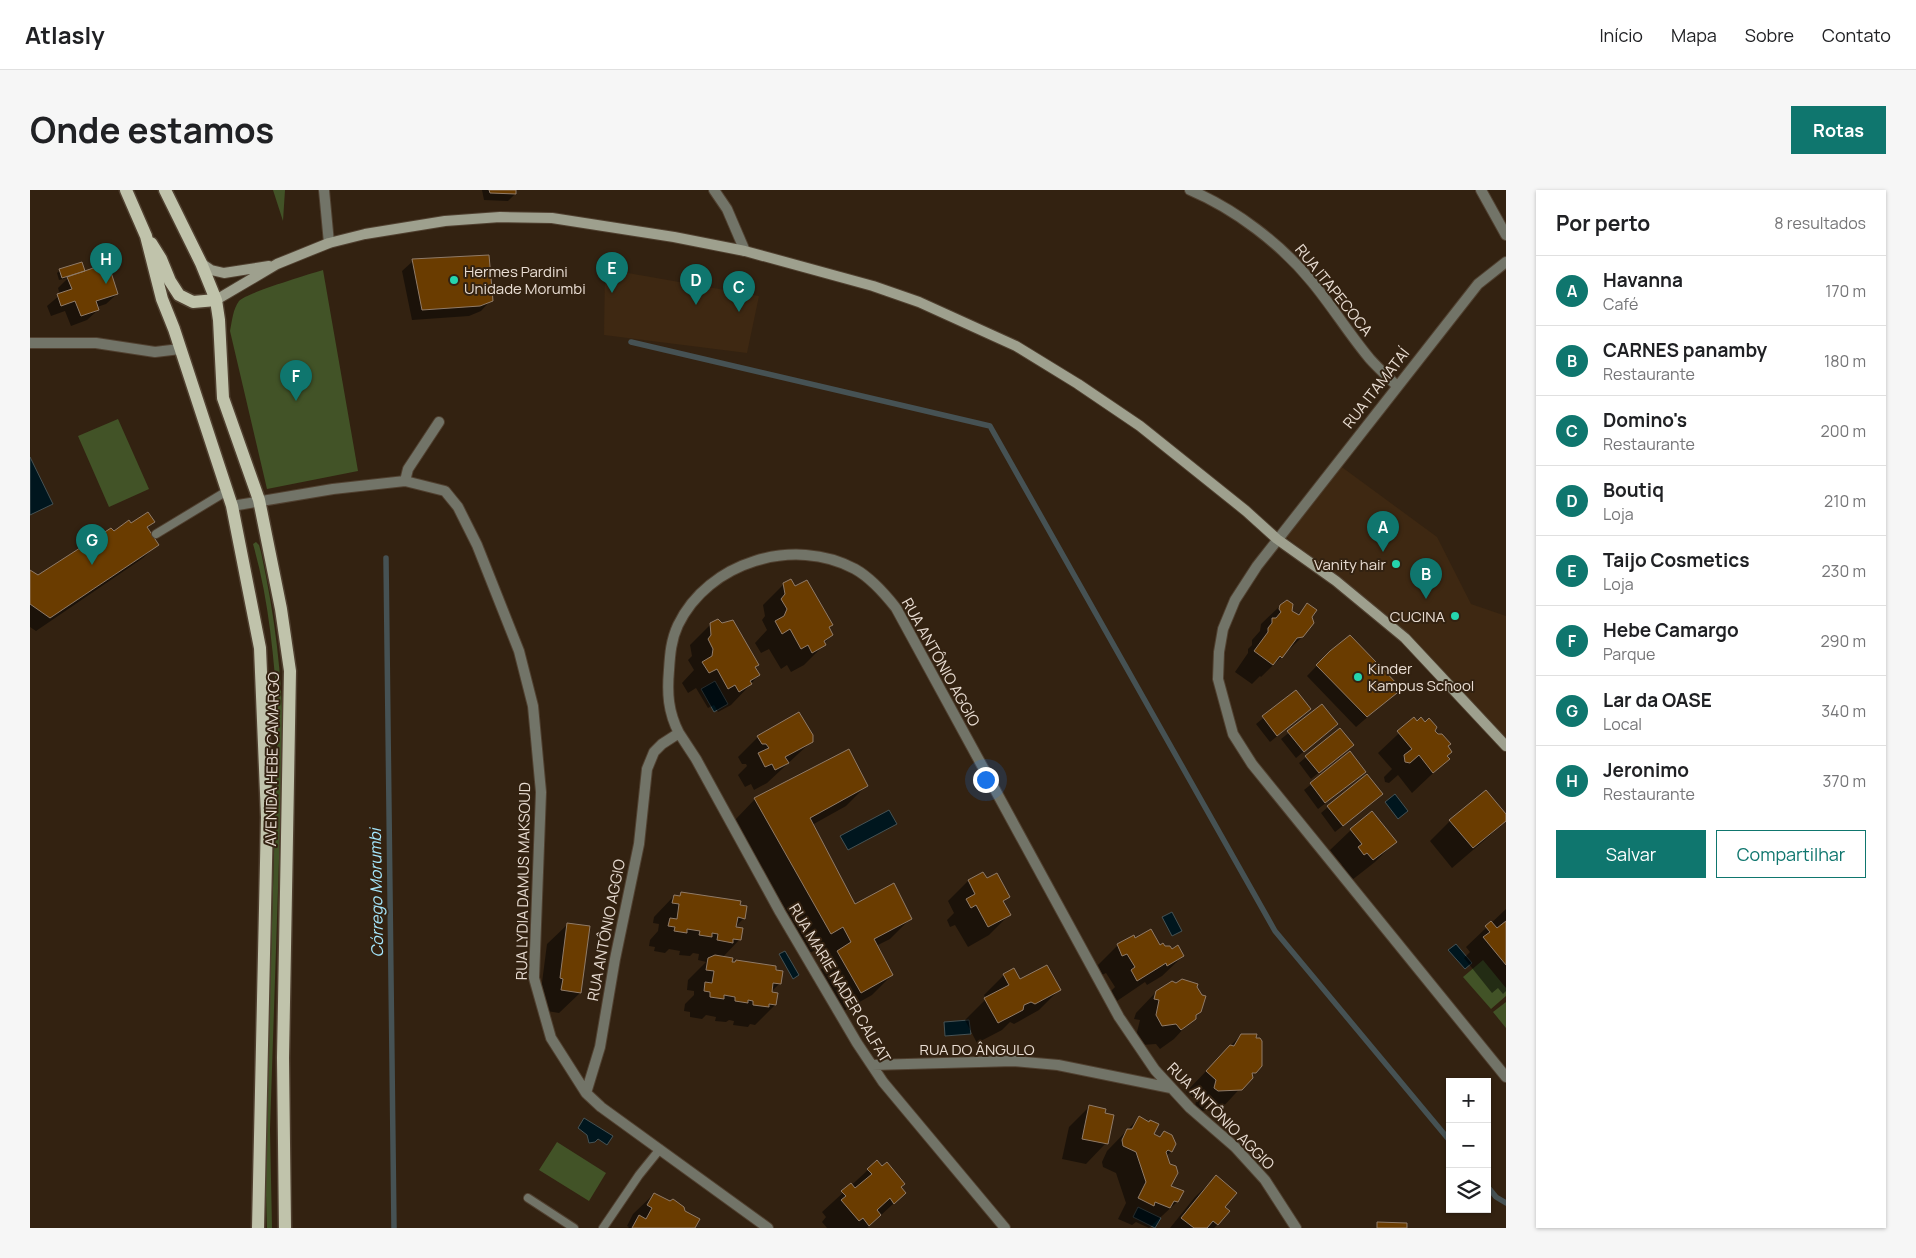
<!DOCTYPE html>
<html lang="pt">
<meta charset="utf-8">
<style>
:root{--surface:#fff;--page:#f6f6f6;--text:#202124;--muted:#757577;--line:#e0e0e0;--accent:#0f766e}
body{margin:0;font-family:Manrope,sans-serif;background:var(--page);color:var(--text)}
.controls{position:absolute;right:15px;bottom:15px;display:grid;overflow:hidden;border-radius:0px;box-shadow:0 1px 4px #0004}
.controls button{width:45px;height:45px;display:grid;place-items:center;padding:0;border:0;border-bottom:1px solid var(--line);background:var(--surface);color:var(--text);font:25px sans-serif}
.you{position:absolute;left:955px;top:589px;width:18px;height:18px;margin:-12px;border:4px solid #fff;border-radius:50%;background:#1a73e8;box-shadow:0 0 0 8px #1a73e833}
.badge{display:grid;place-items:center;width:32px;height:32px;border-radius:50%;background:var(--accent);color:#fff;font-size:16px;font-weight:700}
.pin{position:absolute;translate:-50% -41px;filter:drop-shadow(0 1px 2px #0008)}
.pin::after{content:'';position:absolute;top:26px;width:18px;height:15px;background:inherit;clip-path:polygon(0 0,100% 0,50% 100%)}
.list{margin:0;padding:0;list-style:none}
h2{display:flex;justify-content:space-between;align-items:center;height:65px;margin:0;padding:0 20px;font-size:21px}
h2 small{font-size:16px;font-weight:400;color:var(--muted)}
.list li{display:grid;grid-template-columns:32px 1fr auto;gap:15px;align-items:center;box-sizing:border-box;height:70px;padding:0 20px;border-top:1px solid var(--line)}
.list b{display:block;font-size:19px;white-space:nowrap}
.list p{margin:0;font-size:16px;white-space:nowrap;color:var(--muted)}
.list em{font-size:16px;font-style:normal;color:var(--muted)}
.actions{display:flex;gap:10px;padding:15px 20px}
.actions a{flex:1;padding:11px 0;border:1px solid var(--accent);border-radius:0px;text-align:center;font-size:18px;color:var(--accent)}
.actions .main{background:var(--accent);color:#fff}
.icon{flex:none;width:28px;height:28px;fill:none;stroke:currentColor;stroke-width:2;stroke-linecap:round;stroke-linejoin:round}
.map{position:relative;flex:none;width:1476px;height:1038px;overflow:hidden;border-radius:0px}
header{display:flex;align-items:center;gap:30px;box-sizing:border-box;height:70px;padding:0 25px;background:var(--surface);border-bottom:1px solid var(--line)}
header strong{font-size:24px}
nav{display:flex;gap:28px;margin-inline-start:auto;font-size:18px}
.intro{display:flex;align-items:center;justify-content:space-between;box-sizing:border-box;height:120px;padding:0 30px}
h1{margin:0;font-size:35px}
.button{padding:12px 22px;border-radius:0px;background:var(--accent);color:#fff;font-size:18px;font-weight:700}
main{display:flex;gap:30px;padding:0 30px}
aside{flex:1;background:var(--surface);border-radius:0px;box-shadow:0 1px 4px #0004}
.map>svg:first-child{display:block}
.built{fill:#3e2812}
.green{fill:#425327}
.water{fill:#00161e;stroke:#465254}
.shadow{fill:#0007}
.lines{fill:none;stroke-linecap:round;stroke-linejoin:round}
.stream{stroke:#465254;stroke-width:5.5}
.building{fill:#6a3c00;stroke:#907b68}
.lane-casing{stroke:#504030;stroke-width:10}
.street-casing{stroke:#504030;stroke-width:12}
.secondary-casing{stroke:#504030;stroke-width:12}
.primary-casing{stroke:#504030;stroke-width:15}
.lane{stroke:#727468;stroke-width:8}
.street{stroke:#727468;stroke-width:10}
.secondary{stroke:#9ea08e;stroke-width:10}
.primary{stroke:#c0c3ab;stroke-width:12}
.poi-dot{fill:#25d5ae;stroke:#321;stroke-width:2}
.labels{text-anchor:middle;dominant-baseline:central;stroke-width:4;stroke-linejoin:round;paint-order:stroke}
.poi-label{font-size:15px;fill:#e9ddd3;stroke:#321;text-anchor:start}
.street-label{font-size:15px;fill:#e9ddd3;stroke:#321}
.water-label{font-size:16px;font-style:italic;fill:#a5e7fd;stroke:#321}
</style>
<header>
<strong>Atlasly</strong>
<nav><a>Início</a><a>Mapa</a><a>Sobre</a><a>Contato</a></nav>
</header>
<div class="intro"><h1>Onde estamos</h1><a class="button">Rotas</a></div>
<main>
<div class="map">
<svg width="1476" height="1038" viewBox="0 0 1476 1038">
<rect width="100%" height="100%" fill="#321"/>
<!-- built -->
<path class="built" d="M575,79L729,106L717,163L574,145Z
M1309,275L1407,347L1441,414L1476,426V549L1370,436L1251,343Z"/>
<!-- green -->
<path class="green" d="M243,0H255L253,31Z
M293,80L328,281L237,299L200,141C202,131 203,119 209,111C216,103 280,84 293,80Z
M88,229L119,299L79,317L48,246Z
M226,352L229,355L231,362C245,427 252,483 253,549L240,939L242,1038H237L235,972L248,527C244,468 239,410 223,354Z
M1453,770L1476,798V806L1461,819L1433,787Z
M1476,812V838L1463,822Z
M527,952L576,983L559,1011L509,980Z"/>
<!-- water -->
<path class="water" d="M0,267L23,314L0,325Z
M685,491L698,514L684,522L671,499Z
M1365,604L1378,621L1368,629L1355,612Z
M859,620L867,634L818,660L810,646Z
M1142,722L1152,741L1142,746L1132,727Z
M1426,754L1442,773L1435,779L1418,760Z
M755,761L769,785L763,789L749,764Z
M939,830L941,844L915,846L914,832Z
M554,928L583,946L577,955L568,949L565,952L559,953L557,945L548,938Z
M1108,1017L1131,1028L1125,1038L1103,1027Z"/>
<!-- shadow -->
<path class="shadow" d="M452,0H484L485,4L478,11L454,10Z
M383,71L461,110L451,121L439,126L382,130L372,81Z
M51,73L54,83L87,104L76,114L67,117L68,120L57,130L41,136L35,121L21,126L17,116L30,105L28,98L38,88L29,90L27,83L30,80Z
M123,332L116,339L127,355L113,368L6,441L0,437V381L8,387L83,343L101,335Z
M754,394L765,398L801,435L798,438L802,445L794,453L795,454L774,475L761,482L757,475L751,479L739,459L731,463L725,453L737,440L732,430L735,426L733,415Z
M1257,412L1261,421L1267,425L1278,415L1272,447L1231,487L1230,486L1222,494L1205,482L1218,463V459L1222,455V450L1230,441L1231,434L1252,414Z
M681,434L728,475L724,478L728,485L721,494L701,515L688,522L684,515L678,518L666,498L658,503L652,493L664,480L658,470L662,466L660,455Z
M1300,462L1370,499L1326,537L1277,486Z
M1266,501L1273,525L1240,552L1226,534Z
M1292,516L1306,534L1266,568L1251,549Z
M1384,529L1408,546L1416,557V566L1418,569L1382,603L1368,585L1359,593L1355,592L1354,587L1362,579L1348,563Z
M1310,539L1322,555L1281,589L1269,573Z
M728,547L782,551L737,593L724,600L721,594L715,597L708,585L717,576L716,574H712L708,567Z
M1320,563L1328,588L1288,619L1274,600Z
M836,596L816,616L782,635L824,715L880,729L860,749L846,756L862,785L842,805L810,823L788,782L800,770L793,756L780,763L705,630L725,609Z
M1344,611L1305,642L1291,623L1298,617Z
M1476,626V630L1457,648L1422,678L1400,651L1420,631Z
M1321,640L1365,652L1345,672L1322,690L1316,682L1314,684L1309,678L1312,675L1300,660Z
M953,683L956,690L978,707L973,712L979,725L959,745L938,757L925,735L920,737L917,730L924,723L918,711L938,691Z
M651,704L709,716L714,728L704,738L710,749L692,768L750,793L740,803L745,815L725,835L720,834L718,837L703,835L704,831L699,830L696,832L685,831L686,827L676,825L672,829L660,827V822L654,821L655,814L664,805V801L657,800L658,790L676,772L668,770L669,764L663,763L660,766L649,765L650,761L639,759L635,763L624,761L625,757L619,756L620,750L628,741L629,734L623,733L624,727L644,706L648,707Z
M1476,719V801L1473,804L1468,798L1462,803L1434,768L1440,762L1436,757Z
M538,734L550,803L529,823L511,820L510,808L517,754Z
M1105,750L1135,757L1153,766L1132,786L1117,795L1115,792L1087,811L1081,801L1085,797L1076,783L1072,785L1068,775L1088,755Z
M974,785L990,791L1029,800L1009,820L984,834L980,832L972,840L947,853L935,830L956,809L954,805Z
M1126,802L1170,821L1144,849L1130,859L1126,854L1112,855L1106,846L1110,830L1104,829L1106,823Z
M1211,845L1231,876L1190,920L1168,921L1165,918L1166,910L1156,902Z
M1059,917L1076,953L1056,974L1032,969L1039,937Z
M1109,928L1122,944L1129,948L1134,942L1144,954L1141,962L1136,966L1140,996L1147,1012L1119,1038L1106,1032L1102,1035L1088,1029L1096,1013L1086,983L1073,977L1072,972L1077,961Z
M838,980L870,997L875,1003L837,1038H797L792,1032L796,1027L792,1022Z
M1186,987L1194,1017L1198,1021L1187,1035L1184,1038H1140L1165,1007Z
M624,1004L654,1022L664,1038H598L599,1037L597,1036L603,1024Z"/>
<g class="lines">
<!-- stream -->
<path class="stream" d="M601,152L960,236L1245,741L1420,951
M356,368L364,1038
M1457,996L1466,1007L1476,1013"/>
</g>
<!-- building -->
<path class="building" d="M459,0H486V4L460,3Z
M459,65L463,111L450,116L392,120L382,69Z
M52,72L55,81L32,88L29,79Z
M78,73L88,104L66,111L69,120L51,126L45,111L31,116L27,104L42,99L37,87Z
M118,322L125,332L117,337L129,355L20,428L0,414V380L8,385L81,338L84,341L99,330L101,333Z
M761,389L765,396L777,390L803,435L799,437L803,445L794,451L796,455L782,463L778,455L771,459L760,439L752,444L745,431L754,426L757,419L751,409L755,404L753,393Z
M1257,410L1263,414L1262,421L1269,425L1277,413L1287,420L1282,427L1284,433L1273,447L1267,448L1252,468L1250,466L1243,475L1224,461L1238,442V438L1242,433V428H1246L1251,422L1249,419L1250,415Z
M688,429L692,433L703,430L729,475L725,477L730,485L720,491L722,494L709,502L705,495L698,499L687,479L679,483L672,472L682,466L683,459L678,449L681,445L680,433Z
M1320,445L1372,499L1337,527L1286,475L1300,461Z
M1266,500L1281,519L1247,546L1232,526Z
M1292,514L1308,534L1274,562L1257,541Z
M769,522L783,545V552L755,567L759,573L745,580L742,574L735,577L728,563L739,558L736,554H732L727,546Z
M1384,527L1387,531L1391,527L1395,532L1399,528L1407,537L1405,541L1408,544H1412L1421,554L1418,556L1422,562L1417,566L1420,569L1403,583L1389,565L1380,573L1375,572L1374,565L1382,559L1367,541Z
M1310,538L1324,555L1289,583L1275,566Z
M819,559L838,596L780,628L825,714L864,693L882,729L844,749L863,785L831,803L807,761L821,752L813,737L801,744L724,608Z
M1320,561L1336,582L1295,613L1280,593Z
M1337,584L1353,604L1313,636L1297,616Z
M1456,600L1476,624V631L1443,658L1419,630Z
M1342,621L1367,652L1343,670L1337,663L1334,665L1328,657L1332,654L1320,639Z
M953,682L957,688L967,683L980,707L973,711L981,725L958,737L946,715L941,718L936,709L945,704L938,690Z
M651,702L711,711L710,715L717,716L715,729L708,727L706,737L713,738L711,750L703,749V753L687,750L688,744L682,743V747L669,745L670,741L657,739V743L644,741L645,737L638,736L640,728L647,729L649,714L642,713L644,705L650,706Z
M1461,731L1467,738L1476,731V775L1453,747L1460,742L1455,736Z
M537,733L560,736L551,803L531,800L533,789L530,788Z
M1121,739L1130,755L1133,753L1135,756H1140L1142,759L1148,755L1154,766L1137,776L1136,773L1107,791L1101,780L1105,777L1097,764L1092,766L1087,754L1104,745L1105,748Z
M685,765L703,768L702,772H705L706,770L746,776V780L753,781L751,794L743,793L742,802L748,803L746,815L739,814V817L723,815V811L718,810V813L705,811V807L694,805V809L680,807V802L674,801L675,792L682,793L684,781L676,780L678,768Z
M1017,775L1031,800L1005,814L1001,812L994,815L993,820L968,833L954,808L979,795L973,784L984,778L990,789Z
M1152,789L1168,794L1167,797L1172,805L1176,806L1171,822L1166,825V829L1151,840L1146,834L1132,836L1126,825L1129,810L1124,809L1126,801L1142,791L1146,793Z
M1211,844H1227L1226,848H1230L1232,851V876L1226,883H1222L1223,888L1212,900L1188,901L1184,898L1186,890L1176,881L1200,855L1204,856Z
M1059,915L1076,919L1075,923L1084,925L1078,954L1052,949Z
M1109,926L1119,932L1120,930L1129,934L1124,944L1130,947L1134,941L1142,945L1146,954L1142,962L1138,960L1136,962L1140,974L1146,976L1148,983L1141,996L1154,1001L1148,1012L1144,1011L1140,1018L1125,1012L1124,1016L1108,1008L1116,992L1106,962L1093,956L1092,950L1097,939H1102Z
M847,970L852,976L857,972L875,994L871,997L876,1003L864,1014L860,1008L847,1020L851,1025L839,1036L833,1028L829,1031L811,1010L816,1006L811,1001L821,993L825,998L842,984L837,979Z
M1186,985L1207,1003L1195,1017L1200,1021L1188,1035L1183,1031L1177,1038H1164L1151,1028Z
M624,1003L640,1011L643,1009L654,1017L655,1021L670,1029L665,1038H602L609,1025L616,1029L622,1018L617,1015Z
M1347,1032L1377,1033V1038H1347Z"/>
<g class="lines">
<defs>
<path id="lane" d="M126,344L197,301
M498,1008L544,1038
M573,1038L609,985L630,959"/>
<path id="street" d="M294,0L299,53
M684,0L697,19L715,61
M1160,0C1205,19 1251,54 1282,92C1302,116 1319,144 1340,169C1348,178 1358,187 1367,196
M1451,0L1476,45
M1476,72L1448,94L1227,376L1205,410L1193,439L1189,462L1188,489L1203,544L1222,574L1476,887
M0,153H66L125,162L150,159
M375,291L415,301L428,317L447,355L489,461L503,516L511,602L504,788L521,848L556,903L571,917L738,1038
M202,316L303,299L375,291L378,279L409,232
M649,543L666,569L750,722L827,853L853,892L975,1038
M842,875L984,871L1028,875L1141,898
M556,903L570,857L585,769L609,654L617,579L624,562L632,554L649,543C638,522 637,503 639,480C640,464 641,450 648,435C678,372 764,346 825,379C841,388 855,404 866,418L1089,827L1125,880L1160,918L1205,957L1235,990L1266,1038"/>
<path id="secondary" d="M171,73L181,80L194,83L239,76
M186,110L247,74L299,53L335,44L415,31L470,27L522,28L644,47L715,61L843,96L889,112L986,156L1048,194L1110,236L1216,321L1247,349L1306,391L1375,448L1476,556"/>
<path id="primary" d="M96,0L116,46L132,109L144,139L202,316L230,458L237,627L228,1038
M135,0L171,73L186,110L189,130L193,208L229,310L251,419L260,481L253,868L255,1038
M121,53L131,69L140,91L149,105L163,112L186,110"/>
</defs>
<!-- lane casing -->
<use href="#lane" class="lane-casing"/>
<!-- street casing -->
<use href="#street" class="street-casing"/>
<!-- secondary casing -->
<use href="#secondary" class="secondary-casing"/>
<!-- primary casing -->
<use href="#primary" class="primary-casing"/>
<!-- lane -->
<use href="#lane" class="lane"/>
<!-- street -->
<use href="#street" class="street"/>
<!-- secondary -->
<use href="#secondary" class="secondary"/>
<!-- primary -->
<use href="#primary" class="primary"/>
</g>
<!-- markers -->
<g class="poi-dot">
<circle cx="424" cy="90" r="5"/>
<circle cx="1366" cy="374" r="5"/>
<circle cx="1425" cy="426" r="5"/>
<circle cx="1328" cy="487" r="5"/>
</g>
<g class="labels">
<!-- poi labels -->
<g class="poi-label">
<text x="434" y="81">Hermes Pardini<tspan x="434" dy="17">Unidade Morumbi</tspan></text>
<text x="1356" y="374" text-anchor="end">Vanity hair</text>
<text x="1415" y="426" text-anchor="end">CUCINA</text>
<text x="1338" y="478">Kinder<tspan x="1338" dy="17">Kampus School</tspan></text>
</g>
<!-- street labels -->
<g class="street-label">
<text transform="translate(1304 100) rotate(51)">RUA ITAPECOCA</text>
<text transform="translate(1346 198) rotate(-52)">RUA ITAMATAÍ</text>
<text transform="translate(911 472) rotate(61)">RUA ANTÔNIO AGGIO</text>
<text transform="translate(242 569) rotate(-89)">AVENIDA HEBE CAMARGO</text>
<text transform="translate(493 691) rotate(-89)">RUA LYDIA DAMUS MAKSOUD</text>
<text transform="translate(576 740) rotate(-79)">RUA ANTÔNIO AGGIO</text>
<text transform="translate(810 793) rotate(59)">RUA MARIE NADER CALFAT</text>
<text x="947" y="859">RUA DO ÂNGULO</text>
<text transform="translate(1191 926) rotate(45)">RUA ANTÔNIO AGGIO</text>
</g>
<!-- water labels -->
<g class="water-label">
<text transform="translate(346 703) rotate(-91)">Córrego Morumbi</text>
</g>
</g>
</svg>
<div class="controls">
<button>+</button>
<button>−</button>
<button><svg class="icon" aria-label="layers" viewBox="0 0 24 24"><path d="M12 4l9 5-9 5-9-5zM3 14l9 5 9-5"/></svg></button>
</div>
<div class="you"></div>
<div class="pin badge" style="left:1353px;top:362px">A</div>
<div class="pin badge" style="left:1396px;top:409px">B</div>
<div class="pin badge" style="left:709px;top:122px">C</div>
<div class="pin badge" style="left:666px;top:115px">D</div>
<div class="pin badge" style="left:582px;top:103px">E</div>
<div class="pin badge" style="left:266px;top:211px">F</div>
<div class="pin badge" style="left:62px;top:375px">G</div>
<div class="pin badge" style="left:76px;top:94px">H</div>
</div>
<aside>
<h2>Por perto<small>8 resultados</small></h2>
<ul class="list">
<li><span class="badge">A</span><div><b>Havanna</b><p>Café</p></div><em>170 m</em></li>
<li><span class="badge">B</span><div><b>CARNES panamby</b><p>Restaurante</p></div><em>180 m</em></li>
<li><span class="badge">C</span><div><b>Domino's</b><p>Restaurante</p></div><em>200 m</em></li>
<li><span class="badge">D</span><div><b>Boutiq</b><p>Loja</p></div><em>210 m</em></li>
<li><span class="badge">E</span><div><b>Taijo Cosmetics</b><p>Loja</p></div><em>230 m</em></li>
<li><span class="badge">F</span><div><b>Hebe Camargo</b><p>Parque</p></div><em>290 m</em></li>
<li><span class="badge">G</span><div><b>Lar da OASE</b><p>Local</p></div><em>340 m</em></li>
<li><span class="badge">H</span><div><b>Jeronimo</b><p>Restaurante</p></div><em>370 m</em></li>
</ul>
<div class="actions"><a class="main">Salvar</a><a>Compartilhar</a></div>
</aside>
</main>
